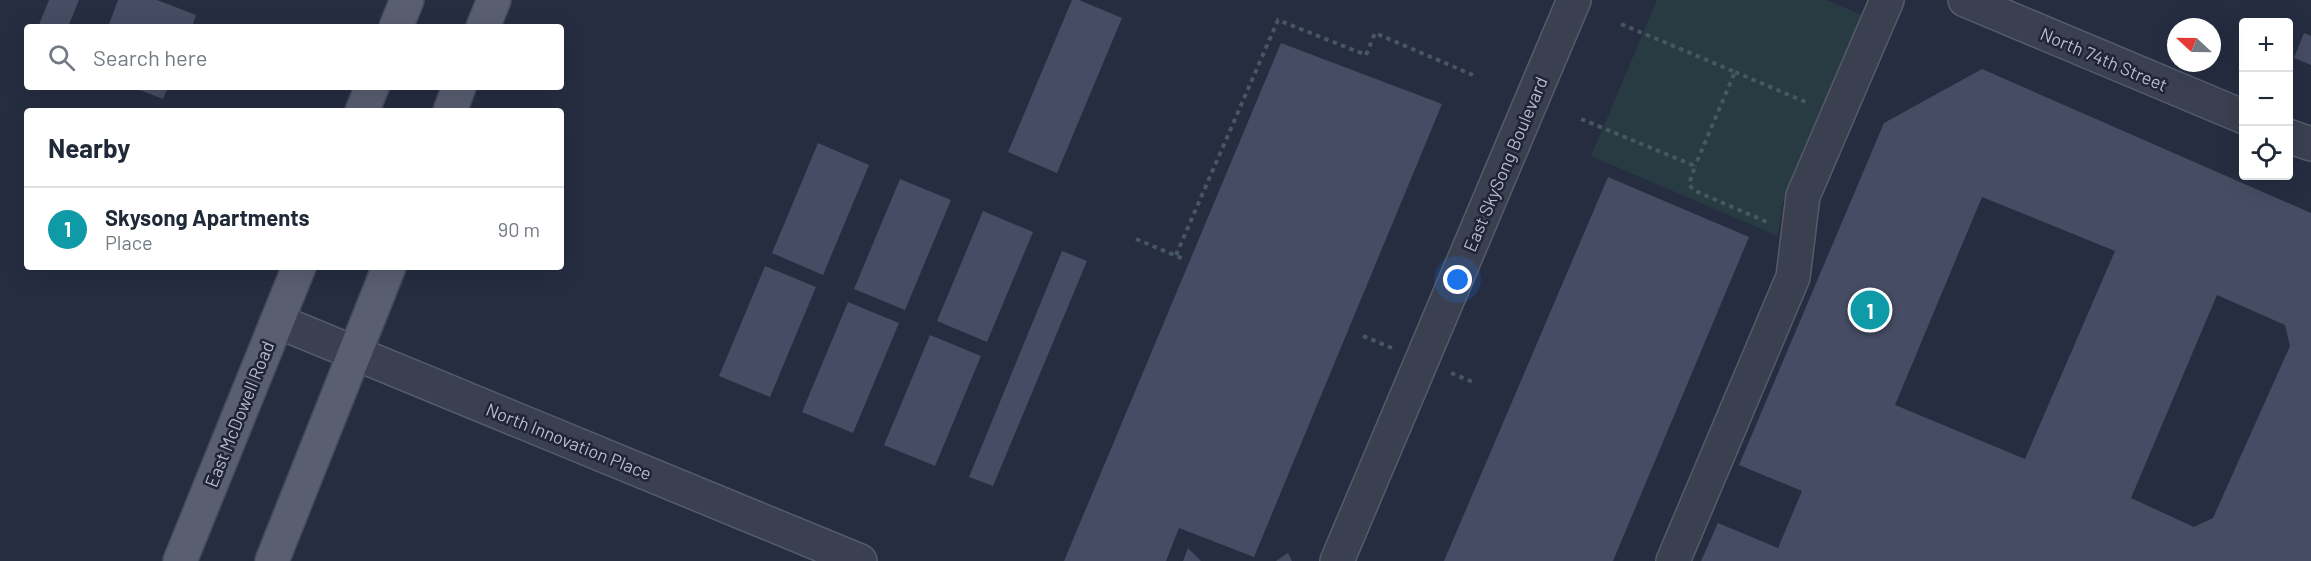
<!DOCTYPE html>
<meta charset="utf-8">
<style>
:root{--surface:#fff;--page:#f2f2f3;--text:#1f2937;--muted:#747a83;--line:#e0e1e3;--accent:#52618d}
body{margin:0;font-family:Barlow,sans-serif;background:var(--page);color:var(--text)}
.controls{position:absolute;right:18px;top:18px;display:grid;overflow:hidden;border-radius:6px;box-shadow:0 6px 24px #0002}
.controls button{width:54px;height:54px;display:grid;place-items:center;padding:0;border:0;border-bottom:2px solid var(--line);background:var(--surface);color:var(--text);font:30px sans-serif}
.compass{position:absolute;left:2167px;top:18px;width:54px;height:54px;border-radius:50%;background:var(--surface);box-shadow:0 6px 24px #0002;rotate:292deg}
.you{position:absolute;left:1458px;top:280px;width:21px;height:21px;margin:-15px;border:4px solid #fff;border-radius:50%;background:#1a73e8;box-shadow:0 0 0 9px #1a73e833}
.badge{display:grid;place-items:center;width:39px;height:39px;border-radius:50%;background:var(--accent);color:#fff;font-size:20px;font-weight:700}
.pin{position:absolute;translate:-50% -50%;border:3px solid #fff;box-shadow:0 2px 6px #0006}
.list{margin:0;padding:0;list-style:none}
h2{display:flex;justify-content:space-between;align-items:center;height:78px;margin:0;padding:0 24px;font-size:26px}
h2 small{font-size:20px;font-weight:400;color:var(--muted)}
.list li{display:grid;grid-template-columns:39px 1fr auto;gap:18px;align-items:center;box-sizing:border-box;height:84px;padding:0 24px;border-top:2px solid var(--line)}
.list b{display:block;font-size:22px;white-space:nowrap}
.list p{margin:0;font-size:20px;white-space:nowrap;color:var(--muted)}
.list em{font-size:20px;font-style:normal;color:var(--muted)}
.icon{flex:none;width:33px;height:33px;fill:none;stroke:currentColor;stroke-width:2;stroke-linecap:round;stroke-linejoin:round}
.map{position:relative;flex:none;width:2311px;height:561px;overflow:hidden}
.search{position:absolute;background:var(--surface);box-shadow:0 6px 24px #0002;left:24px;top:24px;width:540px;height:66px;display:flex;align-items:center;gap:15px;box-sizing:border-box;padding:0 21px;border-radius:6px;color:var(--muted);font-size:22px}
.panel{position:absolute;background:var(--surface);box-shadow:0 6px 24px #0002;left:24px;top:108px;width:540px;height:162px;border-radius:6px}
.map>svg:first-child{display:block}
.green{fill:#283a42}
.building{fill:#464c63;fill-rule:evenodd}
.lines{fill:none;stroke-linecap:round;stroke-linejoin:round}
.minor-casing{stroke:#565b6b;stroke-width:36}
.major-casing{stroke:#44495a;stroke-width:36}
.path{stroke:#47575f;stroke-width:4;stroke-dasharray:4.5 4.5;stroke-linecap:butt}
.minor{stroke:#3b4051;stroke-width:33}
.major{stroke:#595e71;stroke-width:33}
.labels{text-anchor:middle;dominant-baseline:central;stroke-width:5;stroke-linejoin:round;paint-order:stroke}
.street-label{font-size:18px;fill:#b8bbcb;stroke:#1f2536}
</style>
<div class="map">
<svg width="2311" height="561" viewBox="0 0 2311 561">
<rect width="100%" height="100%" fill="#262d41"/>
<!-- green -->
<path class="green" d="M1657,0H1826L1862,15L1782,205L1778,236L1591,156Z"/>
<!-- building -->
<path class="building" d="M49,0H79L68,27H38Z
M118,0H157L196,15L192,27H108Z
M1072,0H1079L1122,18L1057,173L1008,152Z
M2304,33L2311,36V65L2294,58Z
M1281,43L1442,104L1254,557L1179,528L1166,561H1064Z
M1982,69L2311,213V561H1701L1718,523L1778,548L1802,491L1739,465L1884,123ZM1982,197L2115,251L2025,459L1895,405ZM2217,295L2285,325L2290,346L2213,518L2194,527L2131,498Z
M132,87H168L163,99Z
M818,143L869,165L823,275L772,253Z
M1608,177L1749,237L1613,561H1444Z
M900,179L951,200L905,310L854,289Z
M983,211L1033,232L987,342L937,321Z
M1062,251L1087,261L993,486L969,477Z
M765,266L816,287L770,397L719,376Z
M848,302L899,323L853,433L802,412Z
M930,335L981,356L935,466L884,445Z
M1188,548L1201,561H1183Z
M1288,553L1292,561H1276Z"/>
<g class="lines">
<defs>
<path id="minor" d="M1965,0L2244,117
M2288,136L2311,144
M277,321L860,561
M1337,561L1574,0
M1673,561L1793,277L1803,196L1887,0"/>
<path id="major" d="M396,27L407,0
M483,27L494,0
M362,111L372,87
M450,111L459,87
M180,561L299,267
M272,561L389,267"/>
</defs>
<!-- minor casing -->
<use href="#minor" class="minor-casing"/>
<!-- major casing -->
<use href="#major" class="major-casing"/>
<!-- path -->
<path class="path" d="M1621,24L1735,72L1695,166
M1735,72L1808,103
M1581,119L1695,166L1689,184L1693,190L1767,222
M1136,239L1186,260
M1176,255L1278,20L1366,55L1375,33L1473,75
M1363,336L1392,348
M1451,373L1473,382"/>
<!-- minor -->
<use href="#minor" class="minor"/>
<!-- major -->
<use href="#major" class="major"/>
</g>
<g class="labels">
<!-- street labels -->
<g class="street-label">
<text transform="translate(2104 59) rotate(23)">North 74th Street</text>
<text transform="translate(1505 164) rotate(-67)">East SkySong Boulevard</text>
<text transform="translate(239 414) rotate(-68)">East McDowell Road</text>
<text transform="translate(569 441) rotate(22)">North Innovation Place</text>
</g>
</g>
</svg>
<div class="controls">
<button>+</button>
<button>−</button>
<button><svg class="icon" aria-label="locate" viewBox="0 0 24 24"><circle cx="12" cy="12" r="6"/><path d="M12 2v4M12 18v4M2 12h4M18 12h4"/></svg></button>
</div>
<svg class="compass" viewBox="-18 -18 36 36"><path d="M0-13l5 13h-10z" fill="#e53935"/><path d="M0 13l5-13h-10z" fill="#747a83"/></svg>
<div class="you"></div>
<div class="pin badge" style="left:1870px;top:310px;background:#0f9aa8">1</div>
<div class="search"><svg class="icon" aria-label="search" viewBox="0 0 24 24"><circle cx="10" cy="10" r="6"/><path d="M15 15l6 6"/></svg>Search here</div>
<section class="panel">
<h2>Nearby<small></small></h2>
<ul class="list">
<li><span class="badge" style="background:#0f9aa8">1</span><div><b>Skysong Apartments</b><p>Place</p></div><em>90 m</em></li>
</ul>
</section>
</div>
